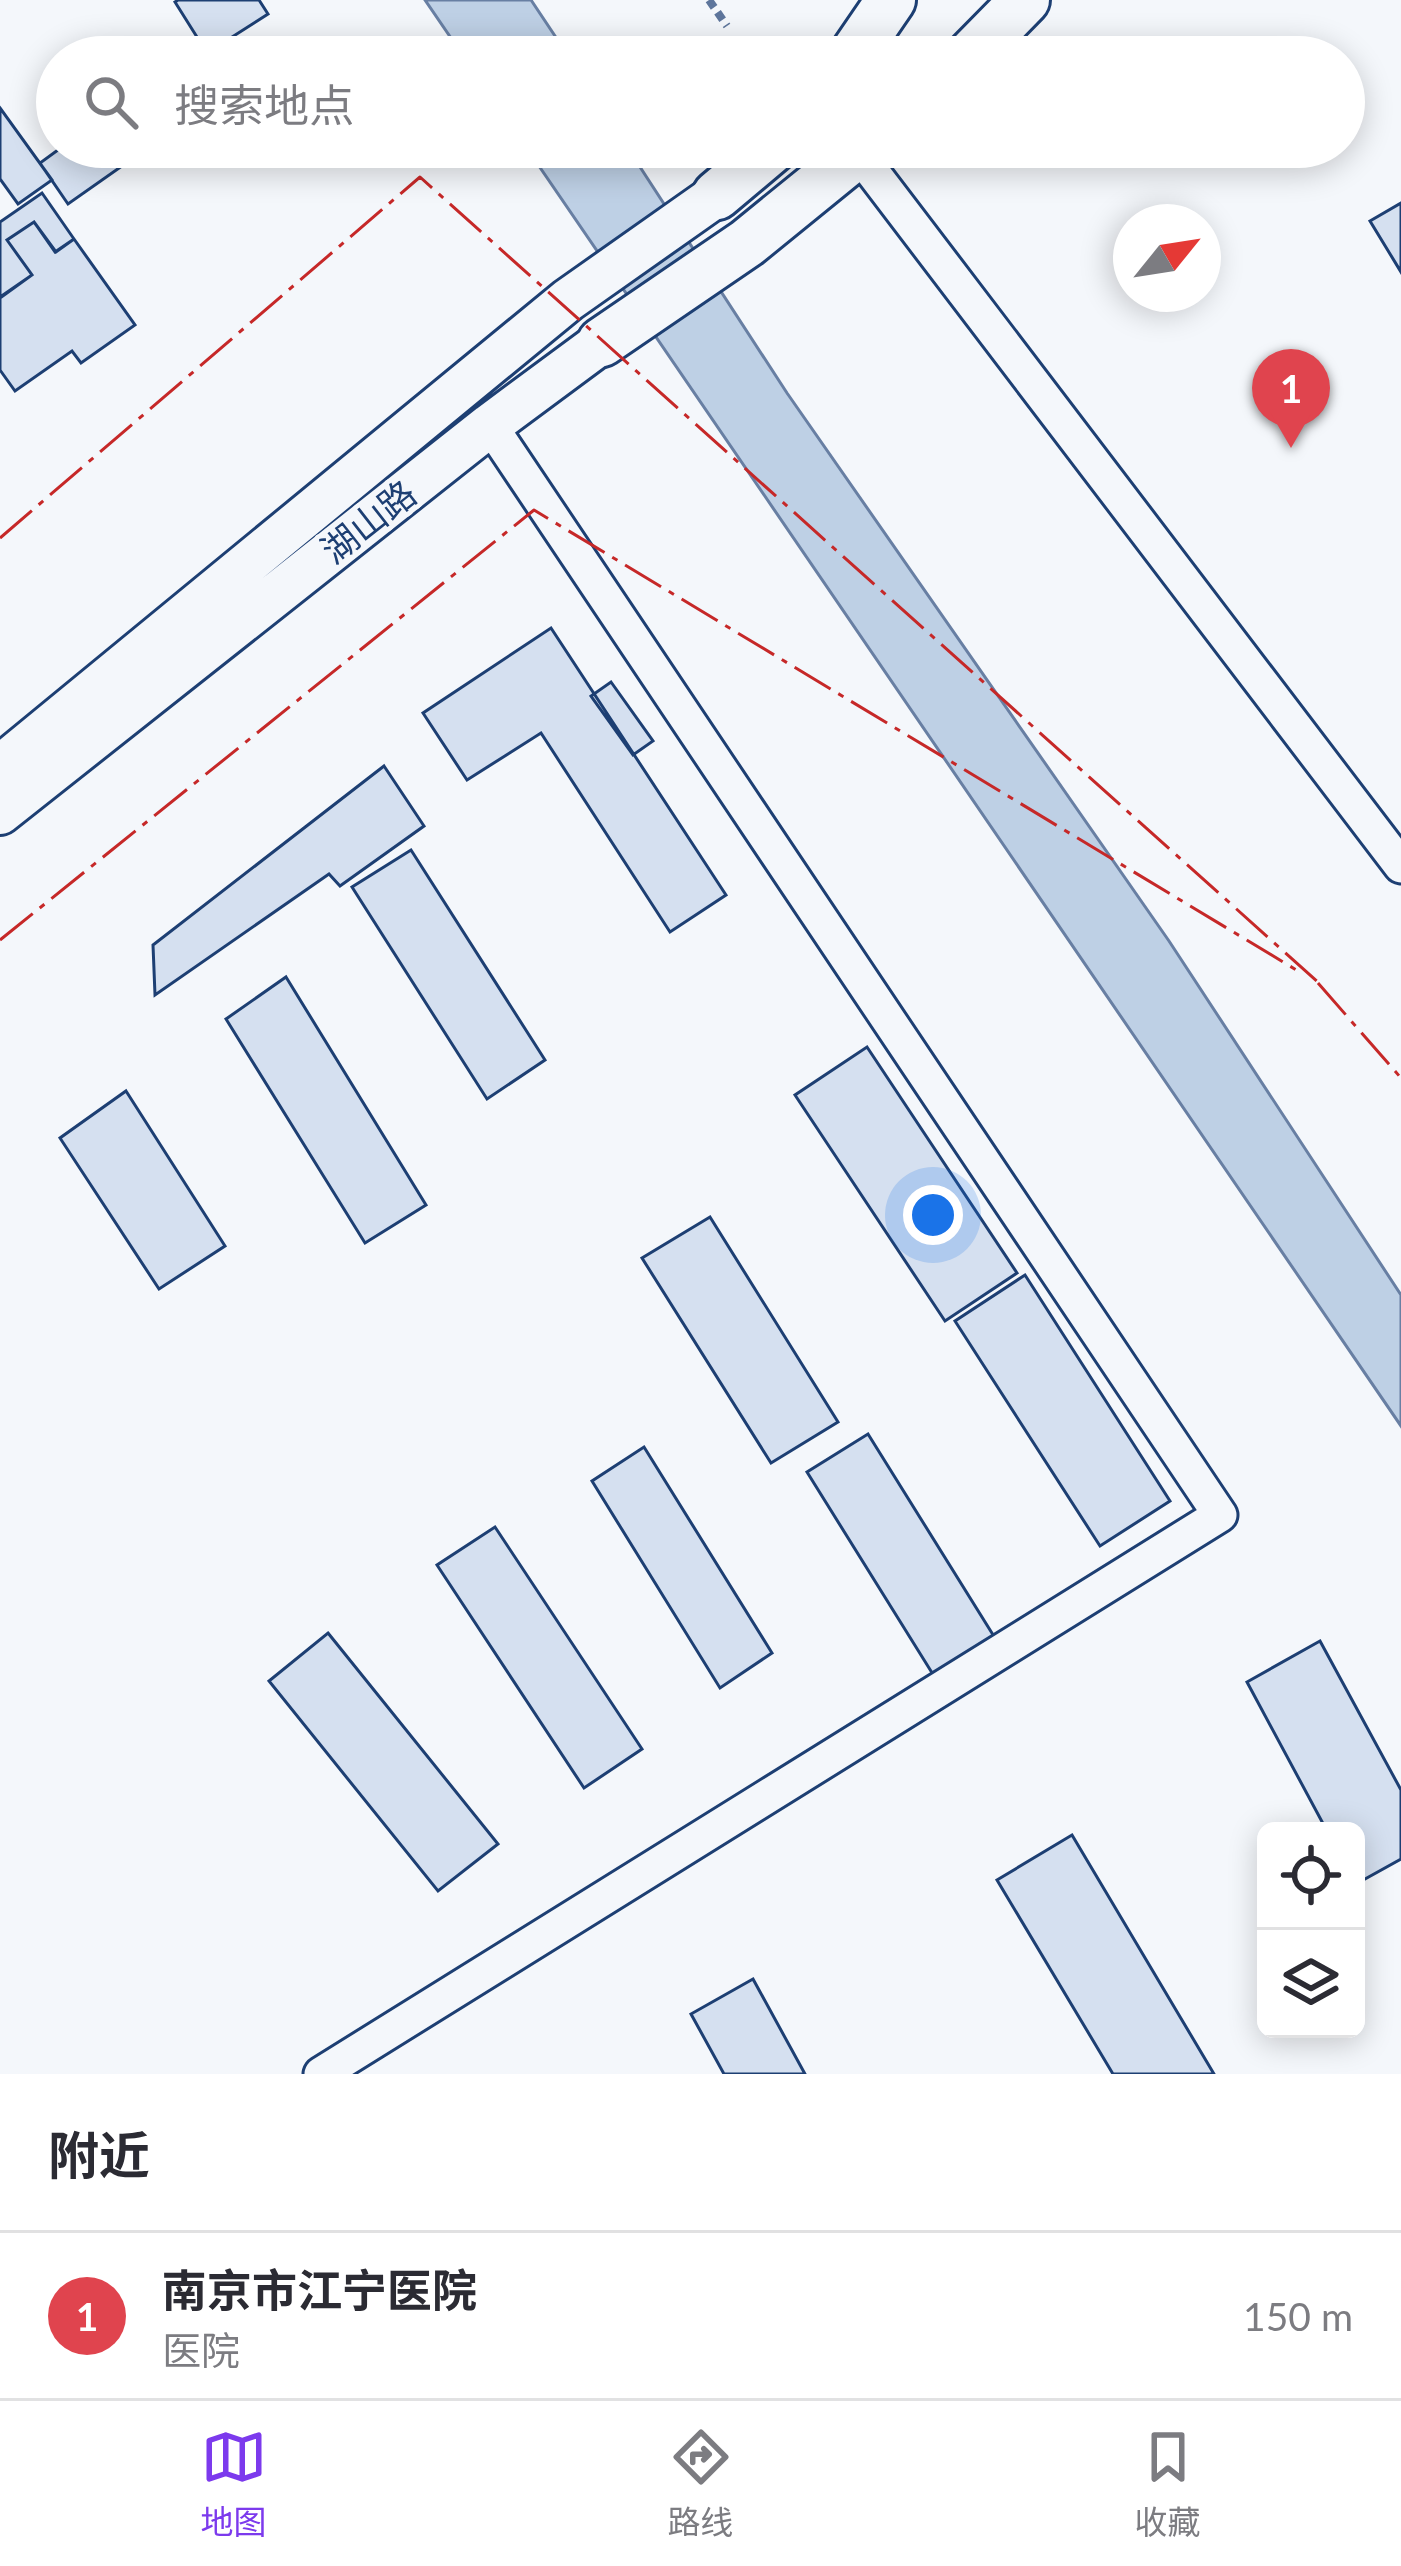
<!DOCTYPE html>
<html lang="zh">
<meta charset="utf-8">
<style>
:root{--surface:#fff;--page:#f2f2f3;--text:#2b2b33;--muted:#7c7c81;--line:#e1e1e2;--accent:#7c3aed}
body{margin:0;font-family:Lato,"Noto Sans SC",sans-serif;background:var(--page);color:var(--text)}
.controls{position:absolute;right:36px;bottom:36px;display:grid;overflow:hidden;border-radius:18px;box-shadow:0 6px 30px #0003}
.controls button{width:108px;height:108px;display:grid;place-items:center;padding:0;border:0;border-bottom:3px solid var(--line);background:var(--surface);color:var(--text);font:60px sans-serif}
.compass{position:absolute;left:1113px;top:204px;width:108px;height:108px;border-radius:50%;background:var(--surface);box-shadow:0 6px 30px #0003;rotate:60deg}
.you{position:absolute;left:933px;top:1215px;width:42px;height:42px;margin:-30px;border:9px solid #fff;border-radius:50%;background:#1a73e8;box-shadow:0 0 0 18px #1a73e833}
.badge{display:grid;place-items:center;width:78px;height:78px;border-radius:50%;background:var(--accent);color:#fff;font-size:39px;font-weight:700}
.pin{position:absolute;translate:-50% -99px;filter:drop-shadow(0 3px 6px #0008)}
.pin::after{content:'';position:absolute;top:63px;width:42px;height:36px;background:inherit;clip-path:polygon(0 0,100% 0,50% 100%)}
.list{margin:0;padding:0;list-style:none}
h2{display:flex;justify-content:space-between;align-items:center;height:156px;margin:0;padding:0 48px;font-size:51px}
h2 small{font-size:39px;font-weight:400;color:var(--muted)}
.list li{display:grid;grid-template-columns:78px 1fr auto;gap:36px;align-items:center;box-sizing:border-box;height:168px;padding:0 48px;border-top:3px solid var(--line)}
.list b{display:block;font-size:45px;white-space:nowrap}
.list p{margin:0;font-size:39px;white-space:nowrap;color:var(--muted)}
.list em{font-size:39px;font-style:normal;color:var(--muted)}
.icon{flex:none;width:66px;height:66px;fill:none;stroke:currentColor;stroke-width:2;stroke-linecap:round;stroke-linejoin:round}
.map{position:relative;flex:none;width:1401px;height:2074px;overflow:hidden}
.search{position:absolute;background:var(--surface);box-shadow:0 6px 30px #0003;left:36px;right:36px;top:36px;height:132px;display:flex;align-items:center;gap:30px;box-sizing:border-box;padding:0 42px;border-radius:66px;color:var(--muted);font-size:45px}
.sheet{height:324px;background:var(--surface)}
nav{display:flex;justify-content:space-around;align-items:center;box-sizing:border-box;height:168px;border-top:3px solid var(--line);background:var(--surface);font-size:33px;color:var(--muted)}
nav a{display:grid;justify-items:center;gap:6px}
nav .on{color:var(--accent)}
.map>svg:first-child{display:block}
.water{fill:#bed0e5;stroke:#687fa3;stroke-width:3}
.building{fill:#d5e0f0;stroke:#1d3f73;stroke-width:3}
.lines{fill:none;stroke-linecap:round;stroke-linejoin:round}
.minor-casing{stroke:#1d3f73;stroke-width:39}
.tertiary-casing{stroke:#1d3f73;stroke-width:48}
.secondary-casing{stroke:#1d3f73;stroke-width:54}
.path{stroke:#5e769c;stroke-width:8;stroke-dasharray:9 6;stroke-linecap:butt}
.minor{stroke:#f4f7fb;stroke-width:33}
.tertiary{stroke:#f4f7fb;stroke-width:42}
.secondary{stroke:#f4f7fb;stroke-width:48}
.power{stroke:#c62828;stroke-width:3;stroke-dasharray:42 9 6 9;stroke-linecap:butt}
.labels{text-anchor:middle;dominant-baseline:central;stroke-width:9;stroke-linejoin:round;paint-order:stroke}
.street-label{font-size:36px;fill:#1d3f73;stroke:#f4f7fb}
</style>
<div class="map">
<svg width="1401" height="2074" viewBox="0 0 1401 2074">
<rect width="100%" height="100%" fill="#f4f7fb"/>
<!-- water -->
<path class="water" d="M425,0H531L569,57H464Z
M526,147H627L787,393L1169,941L1401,1295V1426Z"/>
<!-- building -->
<path class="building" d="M178,0H259L268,14L207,53L175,2Z
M0,108L52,180L18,204L0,179Z
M62,147H149L68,204L40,163Z
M42,193L74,239L55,252L34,222L7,240L32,275L0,297V222Z
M1401,203V272L1370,221Z
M34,222L56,252L74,239L135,325L81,363L72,351L15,391L0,370V298L32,275L7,240Z
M551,628L726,895L670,932L541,733L467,780L423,713Z
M611,682L653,741L633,755L591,696Z
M384,766L424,826L340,886L329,874L155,995L153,945Z
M411,850L545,1060L487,1099L352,887Z
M286,977L426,1205L365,1243L226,1019Z
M867,1047L1017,1273L945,1321L795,1095Z
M126,1091L225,1246L159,1289L60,1138Z
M710,1217L838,1422L771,1463L642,1258Z
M1025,1275L1170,1501L1100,1546L955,1321Z
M868,1434L1000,1646L939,1684L807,1472Z
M644,1447L772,1653L720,1688L592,1481Z
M495,1527L642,1749L584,1788L437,1565Z
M328,1633L498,1844L438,1891L269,1681Z
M1320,1641L1401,1790V1859L1356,1884V1831H1327L1247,1682Z
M1072,1835L1214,2074H1113L997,1880Z
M753,1979L805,2074H724L691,2014Z"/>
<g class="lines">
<defs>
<path id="minor" d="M858,153L1401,866
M321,2074L1220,1515L490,425"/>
<path id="tertiary" d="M0,767L568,300L717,195
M0,813L490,425L602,342"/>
<path id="secondary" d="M852,57L891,0
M969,57L1025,0
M717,195L774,147
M602,342L747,243L865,147"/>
</defs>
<!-- minor casing -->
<use href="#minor" class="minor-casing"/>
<!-- tertiary casing -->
<use href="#tertiary" class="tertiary-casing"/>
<!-- secondary casing -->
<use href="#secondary" class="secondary-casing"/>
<!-- path -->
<path class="path" d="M709,0L727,26"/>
<!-- minor -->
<use href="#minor" class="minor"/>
<!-- tertiary -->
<use href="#tertiary" class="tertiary"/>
<!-- secondary -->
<use href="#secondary" class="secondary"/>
<!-- power -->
<path class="power" d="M0,538L420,177L1319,983
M0,940L534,510L1298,971
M1318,983L1401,1078"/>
</g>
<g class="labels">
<!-- street labels -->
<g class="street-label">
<text transform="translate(368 521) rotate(-38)">湖山路</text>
</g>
</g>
</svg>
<div class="controls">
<button><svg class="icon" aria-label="locate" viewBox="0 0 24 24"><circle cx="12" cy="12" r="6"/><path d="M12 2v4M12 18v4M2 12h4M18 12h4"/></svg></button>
<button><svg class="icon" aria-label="layers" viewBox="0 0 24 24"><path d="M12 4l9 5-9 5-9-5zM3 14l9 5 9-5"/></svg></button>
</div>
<svg class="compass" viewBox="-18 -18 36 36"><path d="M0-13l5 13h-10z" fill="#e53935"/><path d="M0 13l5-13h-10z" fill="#7c7c81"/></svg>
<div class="you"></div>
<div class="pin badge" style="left:1291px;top:448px;background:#e0444e">1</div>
<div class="search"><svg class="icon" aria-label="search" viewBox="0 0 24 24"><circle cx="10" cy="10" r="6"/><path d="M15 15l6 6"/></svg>搜索地点</div>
</div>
<section class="sheet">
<h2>附近<small></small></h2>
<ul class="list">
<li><span class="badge" style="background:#e0444e">1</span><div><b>南京市江宁医院</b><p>医院</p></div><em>150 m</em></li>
</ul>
</section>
<nav>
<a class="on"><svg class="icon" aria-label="map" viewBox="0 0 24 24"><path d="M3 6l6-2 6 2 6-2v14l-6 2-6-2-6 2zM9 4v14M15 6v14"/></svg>地图</a>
<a><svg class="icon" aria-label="directions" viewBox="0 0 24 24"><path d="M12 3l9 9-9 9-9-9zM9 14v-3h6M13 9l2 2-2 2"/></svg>路线</a>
<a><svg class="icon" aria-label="saved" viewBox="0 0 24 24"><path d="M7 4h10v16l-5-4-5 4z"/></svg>收藏</a>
</nav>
